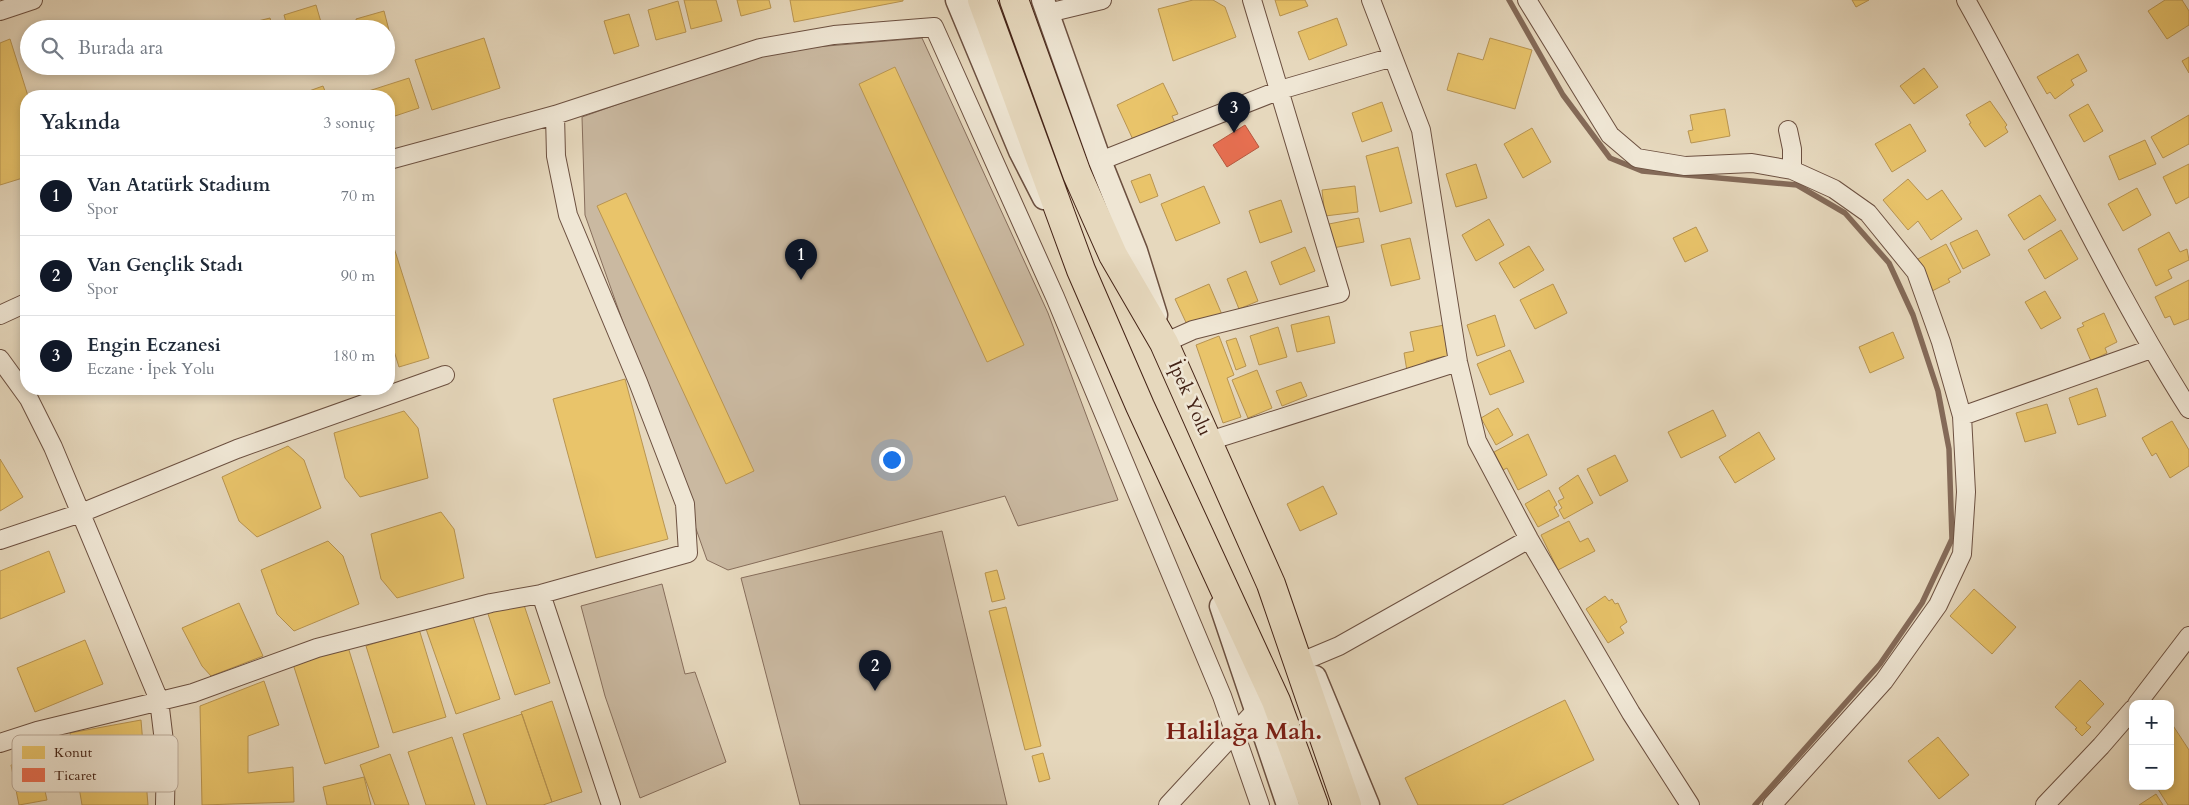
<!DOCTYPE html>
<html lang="tr">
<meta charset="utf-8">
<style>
:root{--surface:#fff;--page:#f6f6f7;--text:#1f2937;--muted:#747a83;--line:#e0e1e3;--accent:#111827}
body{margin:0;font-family:Cardo,serif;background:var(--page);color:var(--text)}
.controls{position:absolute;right:15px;bottom:15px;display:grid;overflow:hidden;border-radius:10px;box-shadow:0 2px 8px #0003}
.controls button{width:45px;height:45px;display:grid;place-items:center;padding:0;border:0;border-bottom:1px solid var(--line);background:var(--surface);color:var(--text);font:25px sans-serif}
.you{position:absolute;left:891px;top:459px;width:18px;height:18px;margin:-12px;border:4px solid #fff;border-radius:50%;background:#1a73e8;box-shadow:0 0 0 8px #1a73e833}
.badge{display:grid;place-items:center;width:32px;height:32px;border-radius:50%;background:var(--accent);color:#fff;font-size:16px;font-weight:700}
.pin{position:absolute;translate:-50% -41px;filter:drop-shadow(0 1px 2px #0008)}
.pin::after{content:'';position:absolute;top:26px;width:18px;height:15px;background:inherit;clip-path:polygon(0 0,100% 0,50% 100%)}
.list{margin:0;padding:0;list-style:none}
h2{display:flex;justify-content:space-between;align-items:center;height:65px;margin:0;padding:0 20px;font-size:21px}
h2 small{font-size:16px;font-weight:400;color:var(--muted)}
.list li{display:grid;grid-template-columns:32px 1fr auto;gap:15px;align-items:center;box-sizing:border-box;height:80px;padding:0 20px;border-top:1px solid var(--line)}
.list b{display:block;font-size:19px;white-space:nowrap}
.list p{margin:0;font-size:16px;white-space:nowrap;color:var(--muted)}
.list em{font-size:16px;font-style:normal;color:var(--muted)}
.icon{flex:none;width:28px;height:28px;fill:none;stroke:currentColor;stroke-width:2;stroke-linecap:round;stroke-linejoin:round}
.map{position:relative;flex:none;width:2189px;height:805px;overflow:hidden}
.search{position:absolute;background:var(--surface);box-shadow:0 2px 8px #0003;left:20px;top:20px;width:375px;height:55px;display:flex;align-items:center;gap:12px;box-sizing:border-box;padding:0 18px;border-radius:28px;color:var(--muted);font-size:19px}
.panel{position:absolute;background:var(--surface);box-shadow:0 2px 8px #0003;left:20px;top:90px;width:375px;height:305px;border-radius:20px}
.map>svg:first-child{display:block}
.green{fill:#cab9a1;stroke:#876e5c}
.homes{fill:#e9c46a;stroke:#b89451}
.shops{fill:#e76f51;stroke:#b6583f}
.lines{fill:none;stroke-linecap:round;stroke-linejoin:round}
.stream{stroke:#846a58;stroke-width:5.5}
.minor-casing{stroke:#6c5040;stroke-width:20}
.tertiary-casing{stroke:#6c5040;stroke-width:25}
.trunk-casing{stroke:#442316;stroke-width:30}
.minor{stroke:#efe6d4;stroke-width:18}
.tertiary{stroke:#efe6d4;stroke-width:22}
.trunk{stroke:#e6d8bd;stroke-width:28}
.labels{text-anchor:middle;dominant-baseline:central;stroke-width:5;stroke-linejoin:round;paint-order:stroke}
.street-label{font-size:19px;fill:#442316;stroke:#efe6d4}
.district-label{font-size:24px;font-weight:bold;fill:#7a1f14;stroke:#efe6d4}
.key{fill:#efe6d4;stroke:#bcac9b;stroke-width:1}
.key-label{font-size:14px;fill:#442316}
</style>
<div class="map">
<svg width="2189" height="805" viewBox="0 0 2189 805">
<rect width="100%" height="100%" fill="#e6d8bd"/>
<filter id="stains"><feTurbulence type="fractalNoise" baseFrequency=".004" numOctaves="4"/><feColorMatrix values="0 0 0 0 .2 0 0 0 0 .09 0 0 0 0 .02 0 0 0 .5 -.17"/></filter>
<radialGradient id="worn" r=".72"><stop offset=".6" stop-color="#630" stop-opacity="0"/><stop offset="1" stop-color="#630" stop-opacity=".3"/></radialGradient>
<!-- green -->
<path class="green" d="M922,38L1048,313L1118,500L1018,526L1005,496L728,570L707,560L585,215L582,117L768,51Z
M942,531L1007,805H800L741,578Z
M662,584L685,674L695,672L726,762L640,798L605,696L581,606Z"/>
<!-- homes -->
<path class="homes" d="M684,0H716L722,21L691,29Z
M737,0H769L771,8L741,16Z
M790,0H903V1L794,22Z
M1193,0H1213L1225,7L1236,37L1173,61L1158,9Z
M1275,0H1305L1308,6L1280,16Z
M1852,0H1869L1856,7Z
M2165,0H2182L2189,11V25L2167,39L2148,11Z
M678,1L686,32L656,40L648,10Z
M316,5L323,29H288L284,15Z
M384,11L391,38L386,39V29H358L356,19Z
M629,14L639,46L614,54L604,21Z
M270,18L273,29H234V27Z
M1337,18L1347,45L1309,60L1298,32Z
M484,38L500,88L432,110L415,60Z
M1490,38L1532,50L1515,109L1447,90L1458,53L1483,60Z
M10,39L28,96H26V177L0,185V43Z
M2078,54L2087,71L2071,80L2074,85L2055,99L2050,92L2047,94L2037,77Z
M2189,57V73L2182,61Z
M895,67L1024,345L987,362L859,84Z
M1924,68L1938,87L1914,104L1900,86Z
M409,78L419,108L389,118V96H353Z
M1163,83L1178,114L1172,116L1176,125L1135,144L1117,105Z
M323,86L327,96H295Z
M1990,101L2007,125L2005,127L2008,132L1985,147L1969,124L1971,123L1966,115Z
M1382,102L1392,131L1362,142L1352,113Z
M2088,104L2103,131L2084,142L2069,115Z
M1725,109L1730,136L1691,143L1688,131L1693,130L1690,115Z
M2189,115V144L2163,158L2151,137Z
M1910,124L1926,151L1892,172L1875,144Z
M1532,128L1551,162L1523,178L1504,144Z
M2145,140L2156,164L2119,180L2109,156Z
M1398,147L1412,203L1380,212L1366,156Z
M1476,164L1487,198L1456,207L1446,174Z
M2189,164V197L2176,204L2163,177Z
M1150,174L1158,196L1140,203L1131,181Z
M1908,179L1927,200L1942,190L1962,219L1931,240L1918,221L1908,230L1883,200Z
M1204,186L1220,223L1176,241L1161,204Z
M1355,186L1358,212L1325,216L1322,190Z
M2137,188L2151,215L2123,231L2108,204Z
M626,193L754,471L726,484L597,206Z
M2040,195L2056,220L2024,240L2008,215Z
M1281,200L1292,232L1260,243L1249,211Z
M1359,218L1364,242L1333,248L1329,224Z
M1489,219L1504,245L1476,261L1462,235Z
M1696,227L1708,251L1685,262L1673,238Z
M1977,230L1990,255L1963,269L1950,243Z
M2061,230L2078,259L2045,279L2028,250Z
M389,232L429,358L399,367L389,335Z
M2169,232L2180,252L2187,249L2189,260L2168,270L2172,278L2156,286L2138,249Z
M1410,238L1420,279L1391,286L1381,245Z
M1946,244L1961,272L1948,279L1950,282L1932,291L1916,260Z
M1529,246L1544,270L1514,288L1499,263Z
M1305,247L1315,271L1280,285L1271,262Z
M1246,271L1258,301L1239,309L1227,279Z
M2189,280V319L2174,325L2170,316L2165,318L2155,297Z
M1209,284L1223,317L1190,331L1175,299Z
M1553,284L1567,313L1535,329L1520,300Z
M2045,291L2061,318L2041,329L2025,302Z
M2104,313L2117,342L2105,348L2107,353L2091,361L2077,329L2084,326L2082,323Z
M1495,315L1505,346L1477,356L1467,325Z
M1329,316L1335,343L1297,352L1291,325Z
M1444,325L1450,355L1426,361L1428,367L1407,371L1404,353L1414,351L1410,332Z
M1278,327L1287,357L1259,365L1250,336Z
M1893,332L1904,358L1870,373L1859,347Z
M1219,336L1234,375L1227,378L1241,417L1223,423L1196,345Z
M1236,338L1246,366L1236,370L1226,341Z
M1510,350L1524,382L1490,395L1477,364Z
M1257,370L1272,408L1248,418L1232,380Z
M625,379L668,539L596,558L553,399Z
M1301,382L1307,396L1282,406L1276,391Z
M2097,388L2106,416L2078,425L2069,398Z
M2047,404L2056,433L2025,442L2016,413Z
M1498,408L1513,435L1496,445L1481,418Z
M1713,410L1726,436L1681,458L1668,432Z
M404,411L418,428L428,478L360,497L345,478L334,433Z
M2172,421L2189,450V466L2170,478L2156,453L2152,456L2142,438Z
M1759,432L1775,459L1735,483L1719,457Z
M1528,434L1547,475L1518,490L1507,468L1503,470L1494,452Z
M288,446L304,460L321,508L257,537L239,521L222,477Z
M1615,455L1628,481L1600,496L1587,469Z
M0,459L23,497L0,511Z
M1578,475L1593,503L1564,519L1559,510L1562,508L1558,501L1564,498L1559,488Z
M1323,486L1337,514L1300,531L1287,504Z
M1549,490L1557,505L1554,507L1559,516L1538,527L1525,504Z
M441,512L454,529L464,578L397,598L381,579L371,534Z
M1569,521L1580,542L1588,538L1595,551L1558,570L1541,535Z
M328,541L343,556L359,604L294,631L277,614L261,570Z
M49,551L65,592L0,619V571Z
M997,570L1005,599L992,602L985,573Z
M1974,589L2016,627L1992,654L1950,616Z
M1605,596L1609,601L1612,599L1615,604L1618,603L1627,622L1620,627L1624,633L1608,643L1586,609Z
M522,599L550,683L515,695L487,611Z
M239,603L263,656L211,676L202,666L182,628Z
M1006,607L1041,746L1025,750L989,611Z
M471,611L500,699L456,714L425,626Z
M419,629L446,717L393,733L366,646Z
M85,640L103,684L35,712L17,668Z
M348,647L379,747L325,764L293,664Z
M2080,680L2104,704L2086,723L2091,727L2082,736L2075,729L2077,728L2055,707Z
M264,681L279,725L248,736V773L293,767L294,802L202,805L200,706Z
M1565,700L1594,760L1502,805H1418L1405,778Z
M552,701L582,792L552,802L521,712Z
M522,714L552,802L543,805H487L463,734Z
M141,720L148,805H82L70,733Z
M2170,721L2189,750V805H2168L2156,786H2170Z
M452,737L475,805H426L408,752Z
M1938,737L1969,775L1939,799L1908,761Z
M1043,753L1050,779L1039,782L1032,756Z
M390,754L409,805H375L360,765Z
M38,759L47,800L19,805L11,765Z
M364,777L371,805H327L323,787Z
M2156,794L2163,805H2139Z"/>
<!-- shops -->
<path class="shops" d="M1245,125L1259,147L1227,167L1213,145Z"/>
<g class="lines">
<!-- stream -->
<path class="stream" d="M1509,0L1563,95L1610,158L1642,171L1797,185L1845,213L1889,263L1913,315L1938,391L1949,449L1952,539L1922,603L1880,664L1755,805"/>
<defs>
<path id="minor" d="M1371,0L1421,130L1458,362L1477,441L1529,539L1631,713L1690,805
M1527,0L1610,135L1637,158L1685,166L1752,163L1792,170L1834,189L1868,213L1916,272L1941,342L1962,416L1966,492L1962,554L1938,605L1884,681L1772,805
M1966,0C2042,135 2106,278 2189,409
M0,11L33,0
M1048,13L1102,0
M1788,130L1792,149V170
M389,160L555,115L760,48L834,35L934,27L1055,297L1222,696L1260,805
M1100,161L1280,90L1393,57
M0,315L26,303
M1164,343L1193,330L1340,293L1252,0
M0,359L29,399L53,447L159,700L166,758L165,805
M1962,416L2151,349
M1209,441L1458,362
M0,540L81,513L237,449L445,375
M541,594L611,805
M1308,659L1339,646L1529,539
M2137,704L2189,636
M0,743L37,731L193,693L317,648L491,603L541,594L688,553L685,504L638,382L568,215L556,156L555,115
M1168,805L1255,711
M2045,805L2101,746L2133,709"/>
<path id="tertiary" d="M957,0L1020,151L1044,198
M1043,0L1100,161L1136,251L1156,315
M1221,606L1288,805
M1315,677L1368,805"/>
<path id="trunk" d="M982,0L1081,270L1140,406L1276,701L1314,805
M1014,0L1077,174L1113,255L1164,343L1271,584L1347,805"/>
</defs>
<!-- minor casing -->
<use href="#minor" class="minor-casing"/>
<!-- tertiary casing -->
<use href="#tertiary" class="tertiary-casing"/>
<!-- trunk casing -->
<use href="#trunk" class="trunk-casing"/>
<!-- minor -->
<use href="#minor" class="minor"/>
<!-- tertiary -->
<use href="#tertiary" class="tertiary"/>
<!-- trunk -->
<use href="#trunk" class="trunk"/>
</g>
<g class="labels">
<!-- street labels -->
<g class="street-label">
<text transform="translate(1190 398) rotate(66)">İpek Yolu</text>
</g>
<!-- district labels -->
<g class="district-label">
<text x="1244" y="731">Halilağa Mah.</text>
</g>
</g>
<!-- legend -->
<rect x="12" y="735" width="166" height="57" rx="8" class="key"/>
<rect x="22" y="746" width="23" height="13" fill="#e9c46a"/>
<rect x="22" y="768" width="23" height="14" fill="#e76f51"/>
<g class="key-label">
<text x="54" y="757">Konut</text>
<text x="54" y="780">Ticaret</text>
</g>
<rect width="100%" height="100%" filter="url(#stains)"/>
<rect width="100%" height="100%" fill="url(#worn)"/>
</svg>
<div class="controls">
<button>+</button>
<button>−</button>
</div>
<div class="you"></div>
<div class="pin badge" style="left:801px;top:280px">1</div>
<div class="pin badge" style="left:875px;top:691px">2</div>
<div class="pin badge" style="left:1234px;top:133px">3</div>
<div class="search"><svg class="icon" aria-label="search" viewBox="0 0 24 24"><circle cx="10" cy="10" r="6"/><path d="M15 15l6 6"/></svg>Burada ara</div>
<section class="panel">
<h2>Yakında<small>3 sonuç</small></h2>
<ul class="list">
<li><span class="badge">1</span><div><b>Van Atatürk Stadium</b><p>Spor</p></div><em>70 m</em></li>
<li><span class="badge">2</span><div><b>Van Gençlik Stadı</b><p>Spor</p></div><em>90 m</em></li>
<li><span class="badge">3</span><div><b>Engin Eczanesi</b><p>Eczane · İpek Yolu</p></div><em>180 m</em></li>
</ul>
</section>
</div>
